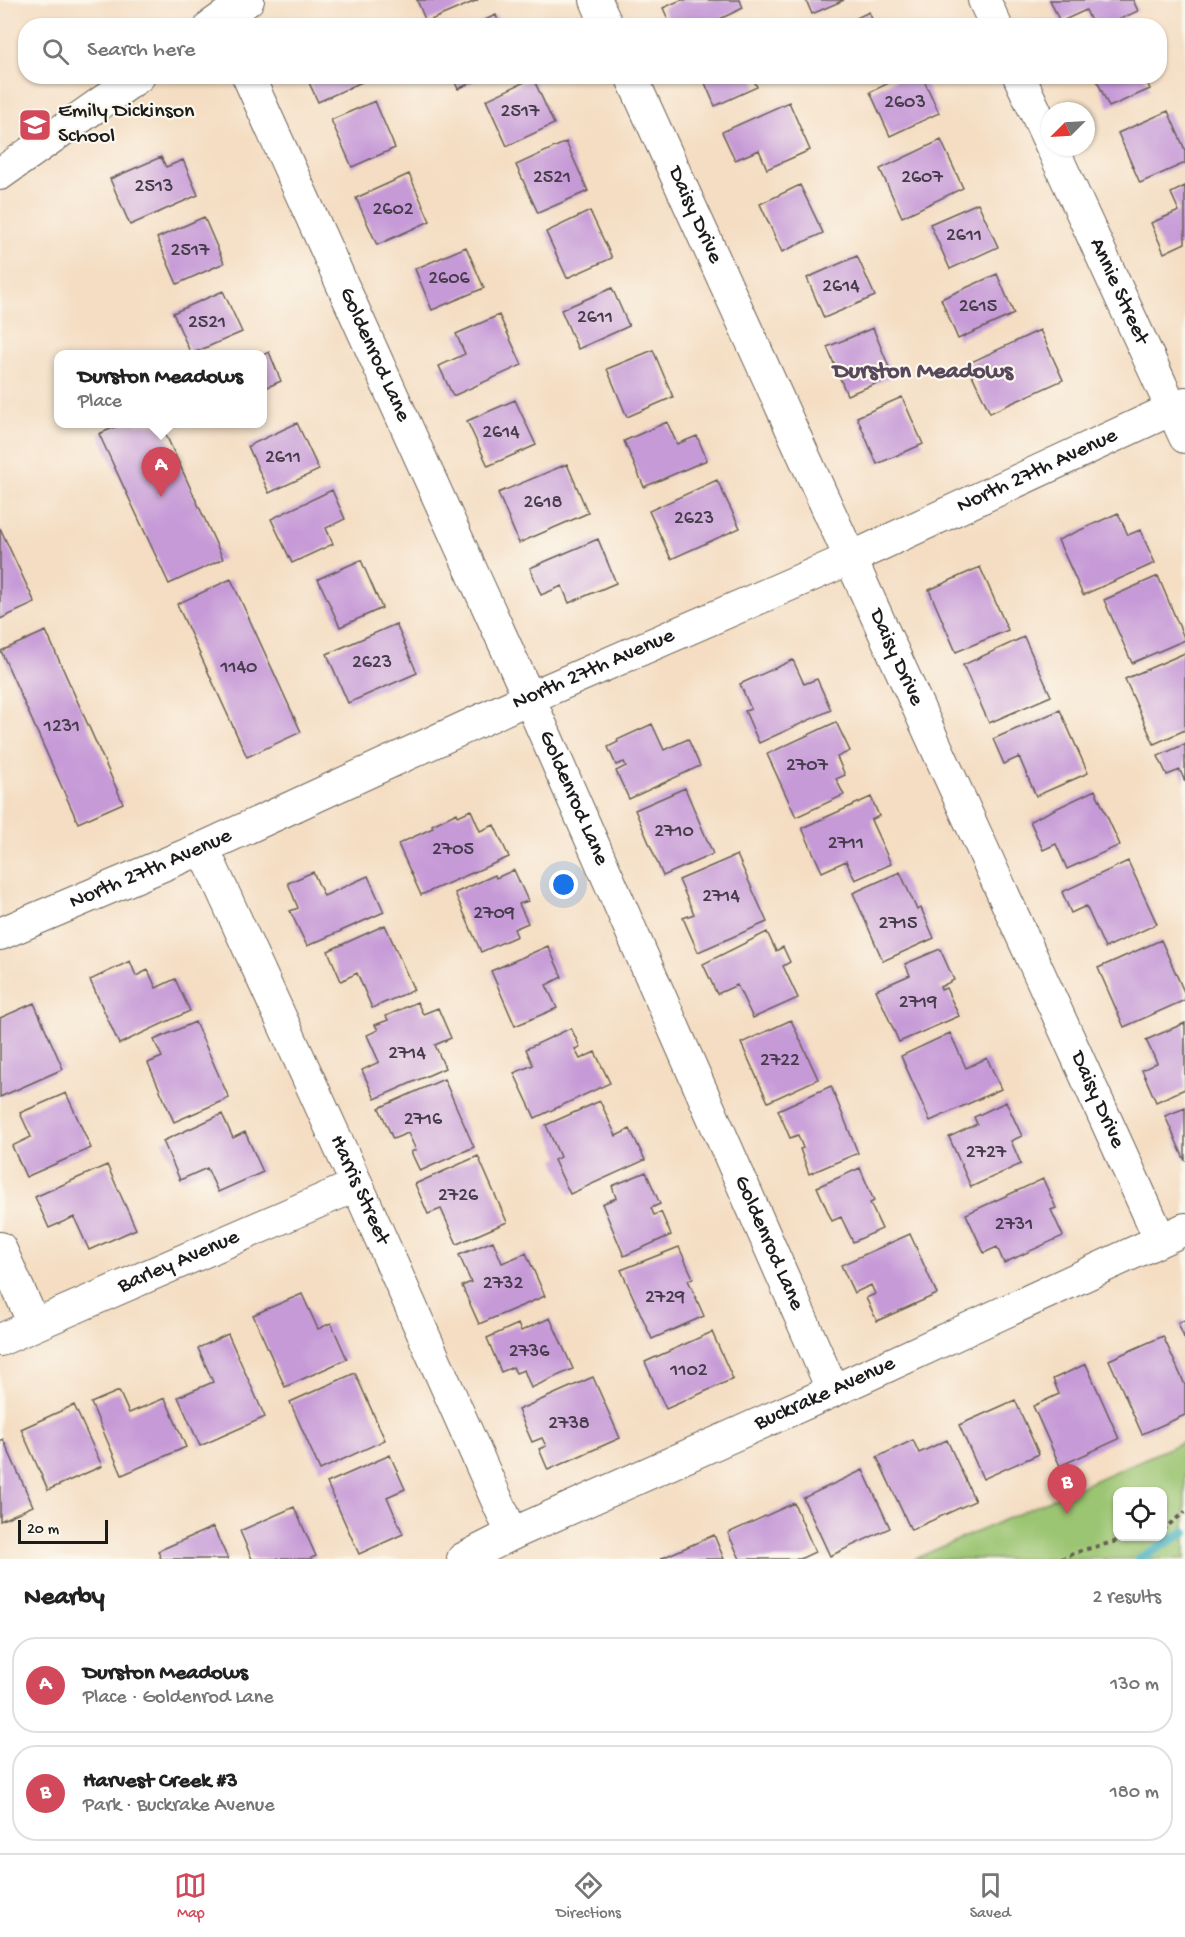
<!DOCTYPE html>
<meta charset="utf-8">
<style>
:root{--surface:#fff;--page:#f2f2f2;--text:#222;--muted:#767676;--line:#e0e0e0;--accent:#d1495b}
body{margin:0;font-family:"Gochi Hand",sans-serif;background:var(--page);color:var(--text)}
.controls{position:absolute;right:18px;bottom:18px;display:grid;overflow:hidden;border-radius:12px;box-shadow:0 2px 4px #0004}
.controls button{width:54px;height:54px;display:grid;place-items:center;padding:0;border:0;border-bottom:2px solid var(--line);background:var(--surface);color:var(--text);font:30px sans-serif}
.compass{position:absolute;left:1041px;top:102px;width:54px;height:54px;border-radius:50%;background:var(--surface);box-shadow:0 2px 4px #0004;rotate:246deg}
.scale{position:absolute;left:18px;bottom:15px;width:90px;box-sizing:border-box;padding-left:6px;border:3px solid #1c1c1c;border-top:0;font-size:16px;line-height:21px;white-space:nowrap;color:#1c1c1c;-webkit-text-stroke:4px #fbf7ec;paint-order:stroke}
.you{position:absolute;left:564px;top:885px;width:21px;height:21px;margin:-15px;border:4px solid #fff;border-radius:50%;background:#1a73e8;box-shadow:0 0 0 9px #1a73e833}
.badge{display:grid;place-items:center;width:39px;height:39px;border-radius:50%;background:var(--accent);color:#fff;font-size:20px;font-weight:700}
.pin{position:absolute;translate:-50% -50px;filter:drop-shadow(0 2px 3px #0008)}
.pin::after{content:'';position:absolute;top:32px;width:21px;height:18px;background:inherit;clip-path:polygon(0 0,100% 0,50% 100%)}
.popup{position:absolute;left:54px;top:350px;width:213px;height:78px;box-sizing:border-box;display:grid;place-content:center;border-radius:12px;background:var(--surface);filter:drop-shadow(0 2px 4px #0005);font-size:20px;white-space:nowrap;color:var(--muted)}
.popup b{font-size:22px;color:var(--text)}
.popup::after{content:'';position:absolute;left:50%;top:100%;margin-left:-12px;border:12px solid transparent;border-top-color:var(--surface)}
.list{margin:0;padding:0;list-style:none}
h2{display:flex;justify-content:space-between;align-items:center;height:78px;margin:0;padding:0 24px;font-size:26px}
h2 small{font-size:20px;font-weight:400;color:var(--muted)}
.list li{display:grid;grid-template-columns:39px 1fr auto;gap:18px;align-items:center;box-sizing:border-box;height:96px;margin:0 12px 12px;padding:0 12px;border:2px solid var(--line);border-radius:24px}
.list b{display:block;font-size:22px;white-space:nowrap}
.list p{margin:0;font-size:20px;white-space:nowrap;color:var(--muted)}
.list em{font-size:20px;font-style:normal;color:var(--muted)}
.icon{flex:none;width:33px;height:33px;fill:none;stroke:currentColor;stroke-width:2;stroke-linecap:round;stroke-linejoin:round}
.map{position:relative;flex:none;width:1185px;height:1559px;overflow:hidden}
.search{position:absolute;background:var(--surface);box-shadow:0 2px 4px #0004;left:18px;right:18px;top:18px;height:66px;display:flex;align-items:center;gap:15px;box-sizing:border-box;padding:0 21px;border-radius:24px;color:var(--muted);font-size:22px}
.sheet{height:294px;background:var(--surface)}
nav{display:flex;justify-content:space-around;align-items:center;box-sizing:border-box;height:84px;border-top:2px solid var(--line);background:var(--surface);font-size:16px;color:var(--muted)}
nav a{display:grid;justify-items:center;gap:3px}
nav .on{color:var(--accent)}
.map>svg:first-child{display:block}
.green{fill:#9bc572;stroke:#5c7047;stroke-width:1.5;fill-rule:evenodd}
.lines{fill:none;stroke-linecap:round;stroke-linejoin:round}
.stream{stroke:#43b0c0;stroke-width:9}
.building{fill:#c69ad7}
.minor-casing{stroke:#686056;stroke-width:34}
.path{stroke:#686056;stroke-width:4;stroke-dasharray:4.5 4.5;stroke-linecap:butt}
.minor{stroke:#fff;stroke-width:32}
.labels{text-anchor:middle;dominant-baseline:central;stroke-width:4.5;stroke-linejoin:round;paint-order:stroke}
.number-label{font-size:20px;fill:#463c4b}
.poi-label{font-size:22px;fill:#1c1c1c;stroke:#fbf7ec;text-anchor:start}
.street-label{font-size:22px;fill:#1c1c1c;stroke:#fbf7ec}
.neighbourhood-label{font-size:24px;font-weight:bold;fill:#58485d;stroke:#fbf7ec}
</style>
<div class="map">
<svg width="1185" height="1559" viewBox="0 0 1185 1559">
<rect width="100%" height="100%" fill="#fbf7ec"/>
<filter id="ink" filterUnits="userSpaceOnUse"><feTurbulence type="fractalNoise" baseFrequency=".0167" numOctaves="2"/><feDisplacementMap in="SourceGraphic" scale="12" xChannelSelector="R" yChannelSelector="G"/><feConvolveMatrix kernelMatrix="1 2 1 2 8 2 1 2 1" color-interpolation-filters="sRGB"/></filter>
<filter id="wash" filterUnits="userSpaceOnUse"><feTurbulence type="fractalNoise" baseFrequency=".008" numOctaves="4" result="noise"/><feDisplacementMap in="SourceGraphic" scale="24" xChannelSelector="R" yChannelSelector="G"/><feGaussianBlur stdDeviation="1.35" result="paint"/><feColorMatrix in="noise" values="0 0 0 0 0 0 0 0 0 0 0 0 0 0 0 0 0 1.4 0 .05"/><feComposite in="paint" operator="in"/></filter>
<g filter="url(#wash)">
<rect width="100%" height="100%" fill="#f4ddc2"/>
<!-- green -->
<path class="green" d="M1185,1441V1559H914ZM1118,1492H1162V1536H1118Z"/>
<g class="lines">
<!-- stream -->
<path class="stream" d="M1139,1559L1185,1532"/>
</g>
<g id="blocks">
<!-- building -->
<path class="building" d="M417,0H478L426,22Z
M681,0H740L743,8L705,26H671L663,8Z
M806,0H844L812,14Z
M1050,0H1133L1138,11L1105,26H1093L1086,10L1060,22Z
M869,12L875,26H840Z
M496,15L500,26H471Z
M306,76H375L318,102Z
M452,76H485L458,89Z
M702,76H752L757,87L715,106Z
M903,76H922L939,113L890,136L870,92Z
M1095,76H1144L1150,89L1109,107Z
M533,78L554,124L507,146L486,100Z
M375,101L395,148L352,167L331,120Z
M789,102L810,150L767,169L759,150L735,160L722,132Z
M1168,111L1185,150V163L1140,183L1118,133Z
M941,140L963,188L902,217L880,169Z
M566,142L588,191L538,213L516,165Z
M161,157L166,167L183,160L198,195L130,225L110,179Z
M409,174L430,221L377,245L356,198Z
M800,185L823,233L782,252L760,204Z
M1185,186V243L1164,253L1151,223L1179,211L1171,193Z
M978,203L998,247L950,269L930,224Z
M590,211L612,258L567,278L546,232Z
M204,217L224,263L177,284L157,238Z
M466,247L484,288L432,310L415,269Z
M857,256L875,296L824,318L807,278Z
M997,274L1014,314L958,339L941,299Z
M612,288L629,326L578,349L561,310Z
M223,291L242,332L191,354L173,313Z
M499,315L522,365L453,396L439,366L465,354L456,334Z
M873,328L893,377L847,395L827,347Z
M1040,330L1063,380L990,413L967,364Z
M653,350L673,397L627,417L607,369Z
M269,352L281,381L263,389V355Z
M902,397L923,444L877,464L857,417Z
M515,400L536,445L488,466L467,421Z
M667,422L677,444L697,436L707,460L644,487L624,441Z
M297,423L319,470L269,493L248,446Z
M122,424H161L223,559L169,584L99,434Z
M567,464L588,513L519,543L498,493Z
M717,480L740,528L671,559L649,511Z
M332,490L345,519L326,528L333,544L292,563L271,519Z
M1118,513L1128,535L1140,530L1155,563L1083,595L1058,540Z
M0,528L35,603L0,619Z
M598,539L616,583L569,603L562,586L541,595L530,568Z
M361,560L382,608L340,627L318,579Z
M980,567L1008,630L956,652L929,590Z
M1158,576L1185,640L1132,663L1104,600Z
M231,579L301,732L247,757L177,604Z
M396,624L417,673L348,703L327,654Z
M46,631L123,803L78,823L1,651Z
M1024,637L1051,696L989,723L963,665Z
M1185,653V730L1154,744L1125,679Z
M793,660L804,684L817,679L831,710L759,743L745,711L751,709L740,684Z
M1060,710L1088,773L1036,796L1019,757L1004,764L993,739Z
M836,722L850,751L837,757L845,775L836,779L844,795L796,817L767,754Z
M652,724L664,750L688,739L700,766L629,799L616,771L626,766L624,762L616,765L608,747L618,742L617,740Z
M1185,744V782L1180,770L1167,775L1158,756Z
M685,788L713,854L663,876L635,810Z
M1095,790L1120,845L1067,869L1056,844L1043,850L1030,821Z
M871,797L879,816L871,820L891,864L855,880L846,861L822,872L802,828Z
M471,810L480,831L494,825L509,857L421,895L398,844L433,828L432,825L457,813L458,816Z
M737,855L767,922L698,952L683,918L694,914L679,880Z
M1128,861L1157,924L1105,948L1086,906L1071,913L1062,892Z
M514,870L528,901L519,904L528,923L514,929L517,936L481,952L455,893L495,875L496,878Z
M313,872L324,896L368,876L384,912L307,946L290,911L298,908L288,883Z
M900,872L917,910L921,908L934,938L883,961L853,893Z
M385,925L414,990L372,1008L357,973L341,981L328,951Z
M767,932L776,951L783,947L790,962L783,966L798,998L753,1018L737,985L717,994L703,964Z
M1161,940L1185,994V1000L1124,1027L1098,968Z
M548,946L562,977L546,985L557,1008L515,1026L491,971Z
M940,949L954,980L940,987L941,990L946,988L959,1016L899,1042L876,990L910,975L905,964Z
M130,961L136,976L148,970L156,988L175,979L190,1011L119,1044L90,980Z
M417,1002L423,1014L438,1008L451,1038L435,1045L445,1068L375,1099L362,1070L379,1062L367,1035L378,1030L375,1025L388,1020L386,1016Z
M34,1003L63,1069L0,1097V1018Z
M791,1020L818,1079L768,1102L741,1043Z
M195,1022L229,1098L174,1122L148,1063L162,1057L154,1040Z
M1185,1023V1089L1156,1102L1142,1070L1157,1063L1146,1040Z
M571,1028L580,1047L575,1049L580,1059L595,1052L610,1083L535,1118L514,1073L533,1065L526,1049Z
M950,1033L966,1068L987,1058L1001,1089L930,1121L901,1056Z
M444,1079L474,1147L420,1171L411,1152L416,1150L408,1133L393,1139L379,1108Z
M831,1086L858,1153L809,1174L800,1149L803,1148L798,1135L790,1138L778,1110Z
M66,1093L91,1148L26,1177L12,1146L31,1137L20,1113Z
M600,1101L616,1136L630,1129L645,1160L570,1194L554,1160L560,1157L546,1125Z
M1006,1102L1022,1136L1011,1141L1021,1164L971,1187L949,1137L977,1124L974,1117Z
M1185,1108V1161L1165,1116Z
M222,1114L233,1138L245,1132L263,1172L218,1192L207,1168L180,1180L163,1141Z
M478,1156L507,1222L457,1244L441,1209L428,1214L415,1184Z
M107,1165L136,1229L89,1250L74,1217L49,1228L35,1197Z
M860,1168L874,1201L870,1203L882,1229L853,1242L841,1217L832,1221L817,1187Z
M646,1172L660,1204L651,1208L654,1215L661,1212L671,1235L624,1256L602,1204L616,1198L612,1186Z
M1043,1179L1056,1208L1051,1210L1063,1236L1004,1263L997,1247L984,1253L966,1214Z
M910,1234L937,1294L877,1321L866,1298L875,1294L871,1285L854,1293L841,1265Z
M493,1241L502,1263L526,1253L545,1296L479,1324L462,1286L471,1282L459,1255Z
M679,1247L693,1278L688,1280L704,1316L652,1339L621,1270Z
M302,1294L318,1329L331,1323L347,1359L285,1387L253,1315Z
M550,1318L573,1369L531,1388L524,1370L516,1373L513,1367L501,1372L487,1338L518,1324L521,1331Z
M1185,1320V1340L1178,1323Z
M712,1332L733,1379L666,1409L645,1362Z
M228,1334L265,1417L200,1446L178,1397L213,1382L198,1348Z
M1163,1336L1185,1385V1415L1142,1434L1109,1360Z
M1086,1364L1119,1439L1060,1466L1033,1406L1059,1394L1053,1379Z
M355,1373L385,1440L320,1470L290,1402Z
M593,1377L620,1438L548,1470L539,1449L546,1446L542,1438L532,1442L518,1410Z
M119,1391L129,1413L165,1398L186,1447L122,1475L91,1403Z
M1015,1400L1039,1454L983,1479L959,1425Z
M74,1405L102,1466L48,1490L21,1429Z
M3,1439L33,1506L0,1521V1441Z
M913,1440L919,1453L947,1440L975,1501L911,1530L877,1457Z
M390,1455L405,1489L387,1497L403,1534L359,1554L327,1483Z
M863,1470L890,1528L830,1556L803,1498Z
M794,1503L815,1552L800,1559H740L728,1533Z
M294,1507L316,1556L309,1559H252L240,1531Z
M213,1527L228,1559H161L158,1551Z
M714,1535L724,1559H660Z"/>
</g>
</g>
<g filter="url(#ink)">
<use href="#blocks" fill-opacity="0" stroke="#686056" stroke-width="1.5"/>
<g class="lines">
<defs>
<g id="minor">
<path d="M596,0L607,26"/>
<path d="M984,0L996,26"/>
<path d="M211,26L248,0"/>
<path id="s1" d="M248,76L529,698L833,1391"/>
<path id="s2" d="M631,76L1160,1239"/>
<path d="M1019,76L1050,143"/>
<path id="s3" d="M1052,147L1185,437"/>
<path d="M0,174L139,76"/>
<path id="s4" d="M203,848L357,1185L512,1534"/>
<path id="s5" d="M0,934L203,848L529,698L851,558L1185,403"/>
<path d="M0,1248L34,1324"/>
<path id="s6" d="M0,1340L357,1185"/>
<path id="s7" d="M463,1559L512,1534L833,1391L1185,1229"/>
</g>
</defs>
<!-- minor casing -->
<use href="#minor" class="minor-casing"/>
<!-- path -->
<path class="path" d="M1162,1530L1185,1512
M1061,1559L1083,1550L1137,1536"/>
<!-- minor -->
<use href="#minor" class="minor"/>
</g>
</g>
<!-- icons -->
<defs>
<symbol id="school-square" viewBox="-11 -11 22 22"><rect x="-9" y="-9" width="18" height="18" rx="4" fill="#d1495b" stroke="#fbf7ec"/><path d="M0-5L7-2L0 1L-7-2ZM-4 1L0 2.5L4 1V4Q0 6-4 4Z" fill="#fff"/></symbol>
</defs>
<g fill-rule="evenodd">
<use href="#school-square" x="16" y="106" width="38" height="38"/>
</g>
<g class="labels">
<!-- number labels -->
<g class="number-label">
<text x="905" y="103">2603</text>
<text x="520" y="112">2517</text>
<text x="552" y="178">2521</text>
<text x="922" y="178">2607</text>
<text x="154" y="187">2513</text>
<text x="393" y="210">2602</text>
<text x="964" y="236">2611</text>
<text x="190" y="251">2517</text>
<text x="449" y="279">2606</text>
<text x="841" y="287">2614</text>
<text x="978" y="307">2615</text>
<text x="595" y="318">2611</text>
<text x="207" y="323">2521</text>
<text x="501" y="433">2614</text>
<text x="283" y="458">2611</text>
<text x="543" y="503">2618</text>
<text x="694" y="519">2623</text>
<text x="372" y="663">2623</text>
<text x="239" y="668">1140</text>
<text x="62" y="727">1231</text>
<text x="807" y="766">2707</text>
<text x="674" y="832">2710</text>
<text x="846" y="844">2711</text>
<text x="453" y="850">2705</text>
<text x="721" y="897">2714</text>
<text x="494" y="914">2709</text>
<text x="898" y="924">2715</text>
<text x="918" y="1003">2719</text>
<text x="407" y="1054">2714</text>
<text x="780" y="1061">2722</text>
<text x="423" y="1120">2716</text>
<text x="986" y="1153">2727</text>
<text x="458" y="1196">2726</text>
<text x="1014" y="1225">2731</text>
<text x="503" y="1284">2732</text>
<text x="665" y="1298">2729</text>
<text x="529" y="1352">2736</text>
<text x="689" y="1371">1102</text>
<text x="569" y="1424">2738</text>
</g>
<!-- poi labels -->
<g class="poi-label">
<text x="58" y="112">Emily Dickinson<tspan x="58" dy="25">School</tspan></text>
</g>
<!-- street labels -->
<g class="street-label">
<text stroke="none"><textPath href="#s2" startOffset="153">Daisy Drive</textPath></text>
<text stroke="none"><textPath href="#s3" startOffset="159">Annie Street</textPath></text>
<text stroke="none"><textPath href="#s1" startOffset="306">Goldenrod Lane</textPath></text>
<text stroke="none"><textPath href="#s5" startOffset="1136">North 27th Avenue</textPath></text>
<text stroke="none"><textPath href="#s2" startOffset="639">Daisy Drive</textPath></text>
<text stroke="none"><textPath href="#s5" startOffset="650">North 27th Avenue</textPath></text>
<text stroke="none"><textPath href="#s1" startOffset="792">Goldenrod Lane</textPath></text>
<text stroke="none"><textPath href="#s5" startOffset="164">North 27th Avenue</textPath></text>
<text stroke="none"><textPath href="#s2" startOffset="1125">Daisy Drive</textPath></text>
<text stroke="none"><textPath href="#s4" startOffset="376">Harris Street</textPath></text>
<text stroke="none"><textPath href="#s1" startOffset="1278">Goldenrod Lane</textPath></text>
<text stroke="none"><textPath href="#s6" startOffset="195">Barley Avenue</textPath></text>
<text stroke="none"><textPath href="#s7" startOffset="398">Buckrake Avenue</textPath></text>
</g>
<!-- neighbourhood labels -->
<g class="neighbourhood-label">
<text x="923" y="372">Durston Meadows</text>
</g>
</g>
</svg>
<div class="controls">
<button><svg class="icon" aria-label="locate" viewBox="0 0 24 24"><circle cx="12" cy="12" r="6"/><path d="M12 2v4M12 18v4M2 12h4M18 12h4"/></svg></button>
</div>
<svg class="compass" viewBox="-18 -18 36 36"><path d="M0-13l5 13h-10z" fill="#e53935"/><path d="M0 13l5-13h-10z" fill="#767676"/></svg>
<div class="scale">20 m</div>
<div class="you"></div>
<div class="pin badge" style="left:161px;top:497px">A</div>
<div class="popup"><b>Durston Meadows</b>Place</div>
<div class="pin badge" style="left:1067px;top:1514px">B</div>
<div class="search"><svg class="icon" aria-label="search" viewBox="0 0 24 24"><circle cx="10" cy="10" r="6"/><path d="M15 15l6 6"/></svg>Search here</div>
</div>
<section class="sheet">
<h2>Nearby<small>2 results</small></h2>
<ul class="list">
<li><span class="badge">A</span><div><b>Durston Meadows</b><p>Place · Goldenrod Lane</p></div><em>130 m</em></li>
<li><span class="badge">B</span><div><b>Harvest Creek #3</b><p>Park · Buckrake Avenue</p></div><em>180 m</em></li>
</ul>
</section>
<nav>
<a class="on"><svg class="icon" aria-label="map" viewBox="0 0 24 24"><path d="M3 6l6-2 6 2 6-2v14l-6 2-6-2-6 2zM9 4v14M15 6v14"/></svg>Map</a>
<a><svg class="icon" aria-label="directions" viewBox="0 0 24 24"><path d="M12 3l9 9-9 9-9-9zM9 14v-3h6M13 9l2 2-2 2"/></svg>Directions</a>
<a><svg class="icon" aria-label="saved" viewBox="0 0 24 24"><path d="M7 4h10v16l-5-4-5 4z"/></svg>Saved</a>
</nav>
